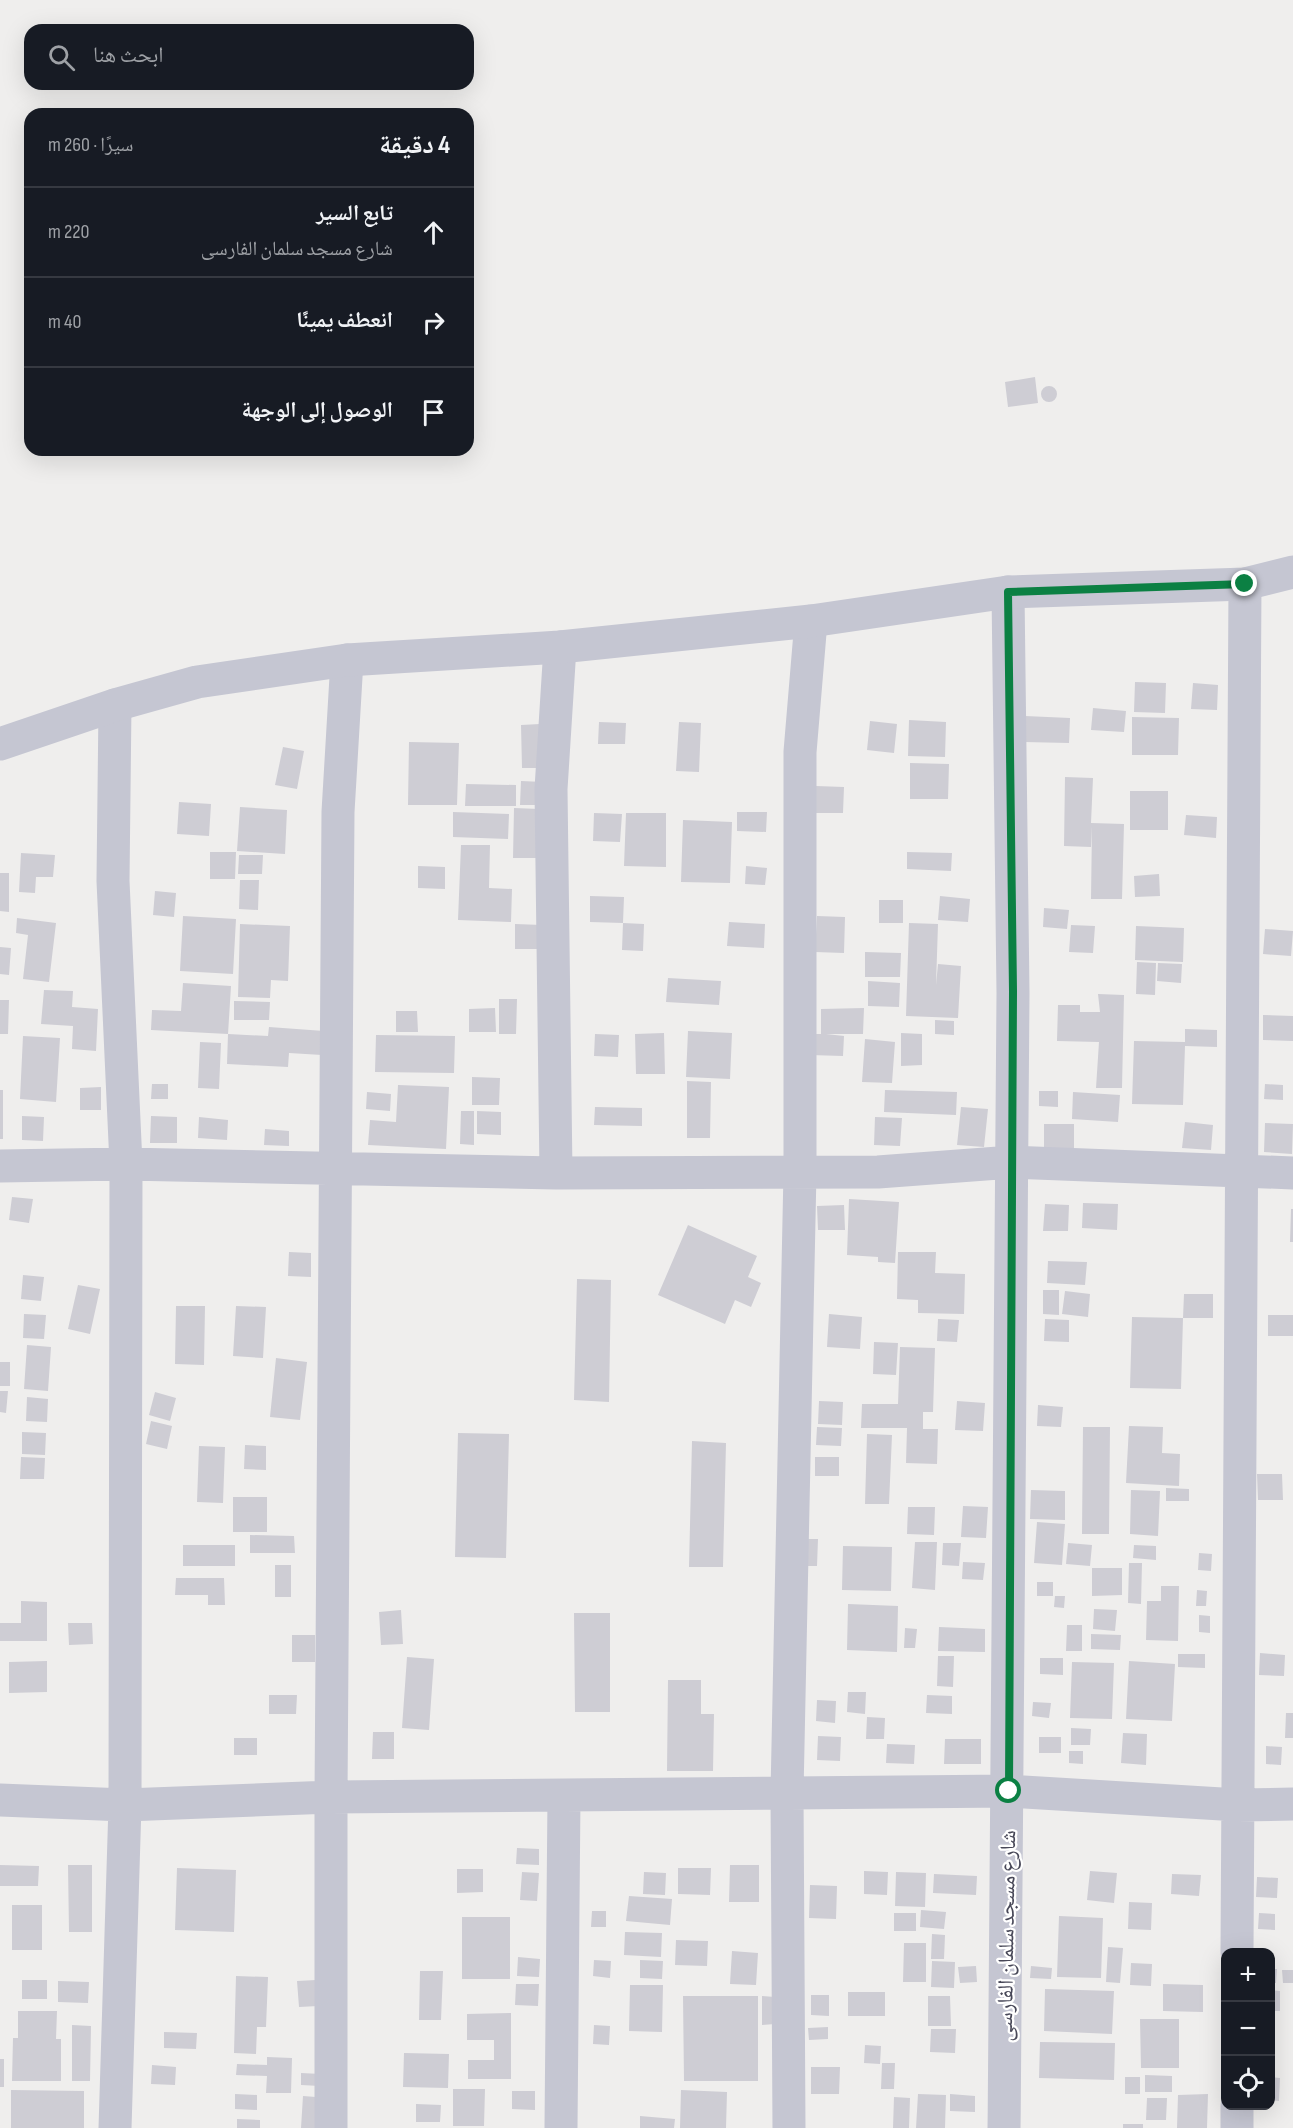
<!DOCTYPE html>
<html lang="ar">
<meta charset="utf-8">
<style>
:root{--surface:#171b24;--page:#242831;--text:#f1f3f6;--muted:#9ea1a6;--line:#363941}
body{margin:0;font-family:"Sofia Sans Condensed","Noto Naskh Arabic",sans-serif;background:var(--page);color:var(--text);direction:rtl}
.controls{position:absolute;right:18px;bottom:18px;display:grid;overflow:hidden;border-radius:12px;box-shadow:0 6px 24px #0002}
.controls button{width:54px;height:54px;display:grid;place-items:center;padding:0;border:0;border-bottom:2px solid var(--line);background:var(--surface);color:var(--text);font:30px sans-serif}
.stop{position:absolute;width:18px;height:18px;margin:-14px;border:4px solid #0b8043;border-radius:50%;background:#fff}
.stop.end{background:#0b8043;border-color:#fff;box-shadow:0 2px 6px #0008}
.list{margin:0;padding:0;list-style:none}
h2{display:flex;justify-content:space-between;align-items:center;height:78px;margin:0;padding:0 24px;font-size:26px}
h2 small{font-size:20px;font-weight:400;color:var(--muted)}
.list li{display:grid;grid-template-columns:39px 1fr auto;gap:18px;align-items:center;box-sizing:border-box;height:90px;padding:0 24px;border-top:2px solid var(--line)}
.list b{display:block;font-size:22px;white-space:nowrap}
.list p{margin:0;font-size:20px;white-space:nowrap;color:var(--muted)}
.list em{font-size:20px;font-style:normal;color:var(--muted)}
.icon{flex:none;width:33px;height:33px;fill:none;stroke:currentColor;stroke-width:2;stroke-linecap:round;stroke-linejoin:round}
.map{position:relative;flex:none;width:1293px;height:2128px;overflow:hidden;direction:ltr}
.search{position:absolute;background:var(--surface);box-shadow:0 6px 24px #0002;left:24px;top:24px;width:450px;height:66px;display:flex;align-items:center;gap:15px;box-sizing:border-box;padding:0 21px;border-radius:18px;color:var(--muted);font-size:22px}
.panel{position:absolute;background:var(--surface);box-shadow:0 6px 24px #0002;left:24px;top:108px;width:450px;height:348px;border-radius:18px;direction:rtl}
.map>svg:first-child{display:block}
.building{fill:#cecdd4}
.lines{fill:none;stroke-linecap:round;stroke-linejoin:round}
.minor{stroke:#c5c6d2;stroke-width:33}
.tertiary{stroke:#c5c6d2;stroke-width:33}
.route{stroke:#0b8043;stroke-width:8}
.labels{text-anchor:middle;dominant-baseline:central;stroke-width:4.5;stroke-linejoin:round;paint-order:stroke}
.street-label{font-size:22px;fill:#484858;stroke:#fff}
</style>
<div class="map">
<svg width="1293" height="2128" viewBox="0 0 1293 2128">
<rect width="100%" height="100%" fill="#efeeed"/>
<!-- building -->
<path class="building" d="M1035,377L1038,403L1008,407L1005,382Z
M1041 394a8 8 0 1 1 16 0a8 8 0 1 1-16 0Z
M1135,682L1166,683L1165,713L1134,712Z
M1193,683L1218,685L1217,710L1191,709Z
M1093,708L1126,711L1124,732L1091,730Z
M1025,716L1070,718L1069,743L1024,742Z
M1132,717L1179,718L1178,755H1132Z
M909,720L946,722L945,757L908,756Z
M870,721L897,724L894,753L867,750Z
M599,722L626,723L625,744H598Z
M679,722L701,723L699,772L676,771Z
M540,724L541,768H522L521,725Z
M409,742L459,743L457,805H408Z
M283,747L304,751L297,789L275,785Z
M910,763L949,764L948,799H910Z
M1065,777L1093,778L1091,823L1124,824L1122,899H1091L1092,826L1091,847L1064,846Z
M521,781L543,782L542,805H520Z
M466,784L516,785V806H465Z
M816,786L844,787L843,813H816Z
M1130,791H1168V830H1130Z
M179,802L211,804L209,836L177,834Z
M240,807L287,810L285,854L237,851Z
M514,808L539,809L537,858H513Z
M453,812L509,814L508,839L453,837Z
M737,812H767L766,832L737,831Z
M594,813L622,814L620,842L593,841Z
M626,813H666V867L624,866Z
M1186,815L1217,817L1216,838L1184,835Z
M683,820L732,822L730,883L681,882Z
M461,845H490L489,888L512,889L511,922L458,920Z
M210,852H236L235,879H210Z
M907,852L952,853L951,871L907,869Z
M21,853L55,855L53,877H36L35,893L19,892Z
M239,855H263L262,874H238Z
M418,866L445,867V889L418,888Z
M746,866L767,868L765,885L745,884Z
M0,873H9V912L0,911Z
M1159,874L1160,896L1135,897L1134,876Z
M240,880H259L258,910L239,909Z
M155,891L176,893L174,917L153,915Z
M590,896L624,897L623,923L590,922Z
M940,896L970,899L968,922L938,920Z
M879,900H903V923H879Z
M1044,908L1069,910L1067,929L1043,927Z
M183,916L236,919L233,974L180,971Z
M817,916L845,917L844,953L815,952Z
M17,918L56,923L49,982L23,979L28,935L16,933Z
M729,922L765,924L764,948L727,946Z
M623,923L644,924L643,951L622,950Z
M909,923L938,924L936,985L938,964L961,966L958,1018L906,1016Z
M240,924L290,926L288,981L271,980L270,998L238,997Z
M515,924L542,925V949H515Z
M1071,925L1095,926L1093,953L1069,952Z
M1136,926L1184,928L1183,962L1135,960Z
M1265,929L1293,931L1291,956L1263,954Z
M0,947L11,948L9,975L0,974Z
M865,952L901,953L900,977H865Z
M1137,962L1156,963L1155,995L1136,994Z
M1158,963L1182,964L1181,983L1157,981Z
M668,978L721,981L719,1005L666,1002Z
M868,981L900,983L899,1007L868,1006Z
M183,983L231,986L228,1034L268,1036L269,1027L324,1031L322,1055L289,1053L288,1067L227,1064L228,1034L151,1030L152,1010L181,1011Z
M44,990L73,991L72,1007L98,1009L96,1051L72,1049L73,1026L41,1024Z
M1098,994L1124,995L1122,1088H1096L1099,1042L1057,1041L1058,1005H1080V1012H1100Z
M499,999H517L516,1034H499Z
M0,1000H9L8,1034H0Z
M234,1001L270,1002L269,1020H234Z
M495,1008L496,1032H469V1009Z
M864,1008L863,1034H826L844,1036L843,1056L810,1055L811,1034H821V1009Z
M396,1011H417L418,1032H396Z
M1263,1015L1293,1016V1041L1263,1040Z
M935,1020L954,1021V1035L935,1034Z
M1185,1029L1217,1030V1047L1185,1046L1183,1105L1132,1104L1134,1041L1185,1042Z
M688,1031L732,1033L730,1079L686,1077Z
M664,1033L665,1074H636L635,1034Z
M901,1033L922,1034V1065L901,1066Z
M595,1034L619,1035L618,1057L594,1056Z
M376,1035L455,1036L454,1073L375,1072Z
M23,1036L60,1038L56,1102L20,1099Z
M865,1039L895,1042L892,1083L862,1082Z
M200,1042L221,1043L219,1089L198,1088Z
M472,1077L500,1078L499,1105H472Z
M687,1081L711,1082L710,1138H687Z
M152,1084H168V1099H151Z
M1265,1084L1283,1085V1100L1264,1099Z
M398,1085L449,1087L446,1149L368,1145L370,1120L396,1122Z
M101,1087V1110H80V1088Z
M0,1090H3V1139H0Z
M885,1090L957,1092L956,1115L884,1112Z
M1039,1091H1058V1107L1039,1106Z
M367,1092L391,1094L390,1111L366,1109Z
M1073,1092L1120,1095L1118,1122L1072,1119Z
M595,1107L642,1108V1126L594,1125Z
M961,1107L988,1109L984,1147L957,1145Z
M461,1111H474V1145L460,1144Z
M477,1111L501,1112V1135L477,1134Z
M22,1116L44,1117L43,1141L22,1140Z
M151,1116L177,1117V1143H150Z
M199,1117L228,1120L227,1140L198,1138Z
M875,1117L902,1118L900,1146L874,1145Z
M1185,1122L1213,1125L1211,1150L1182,1148Z
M1265,1123L1293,1124L1292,1154L1264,1152Z
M1044,1124H1074V1153H1044Z
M265,1129L289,1131V1146L264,1145Z
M12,1197L33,1199L29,1223L9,1220Z
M849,1199L899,1202L895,1263L878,1262V1257L847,1255Z
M1083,1203L1118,1204L1117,1230L1082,1228Z
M1045,1204L1069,1205L1068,1231H1043Z
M844,1205L845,1230H818L817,1206Z
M1291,1209H1293V1242H1290Z
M688,1225L757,1256L748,1277L761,1283L751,1307L735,1300L725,1324L658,1295Z
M289,1252L311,1253V1277L288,1276Z
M898,1252H936L935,1273L965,1274L964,1314L918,1313V1300L897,1299Z
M1048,1261L1087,1262L1085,1285L1047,1283Z
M23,1275L44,1277L41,1301L21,1299Z
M577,1279L611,1280L609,1402L574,1400Z
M78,1285L100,1289L90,1334L68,1329Z
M1043,1290H1059V1315L1043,1314Z
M1065,1291L1090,1294L1088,1317L1062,1314Z
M1184,1294H1213V1318H1183Z
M176,1306H205L204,1365L175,1364Z
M236,1306L266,1307L263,1358L233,1356Z
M24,1314L46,1315L44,1339L23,1338Z
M829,1314L862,1317L860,1349L827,1347Z
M1268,1315H1293V1336H1268Z
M1132,1317L1183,1318L1181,1389L1130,1388Z
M938,1319L959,1320L957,1342L937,1341Z
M1045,1319L1069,1320V1342L1044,1341Z
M874,1342L898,1343L896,1375L873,1374Z
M27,1345L51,1347L48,1391L24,1389Z
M900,1347L935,1348L933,1412H923V1429H938L937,1464L906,1463L907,1428H861L862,1404H898Z
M276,1358L307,1362L300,1420L270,1417Z
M0,1362H10V1386H0Z
M0,1391H8L6,1413L0,1412Z
M155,1392L176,1398L170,1421L149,1415Z
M27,1397L48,1399L47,1422L26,1421Z
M819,1401L843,1402L842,1425L818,1424Z
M957,1401L985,1403L983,1431L955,1430Z
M1038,1405L1063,1407L1061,1427L1037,1426Z
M151,1421L172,1426L167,1449L146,1444Z
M1129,1426L1163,1427L1162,1453L1180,1454L1179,1486L1126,1483Z
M817,1427L842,1428L841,1446L816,1445Z
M1083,1427H1110L1109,1534H1082Z
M22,1432L46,1433L45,1455L22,1454Z
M458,1433L509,1434L506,1558L455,1557Z
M867,1434L892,1435L889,1504H865Z
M692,1441L726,1443L723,1567H689Z
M245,1445L266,1446V1470L244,1469Z
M199,1446L225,1447L223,1503L197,1502Z
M21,1457L45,1458L44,1479H20Z
M815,1457H839V1476H815Z
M1257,1474H1282L1283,1500H1258Z
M1166,1488L1189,1489V1501H1166Z
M1031,1490L1065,1491V1520L1030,1519Z
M1131,1490L1160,1491L1158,1536L1130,1534Z
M233,1497H267V1532H233Z
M963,1506L988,1507L986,1538L961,1537Z
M908,1507H935L934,1535L907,1534Z
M1037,1522L1065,1524L1062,1565L1034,1563Z
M250,1535L294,1536L295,1553H250Z
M800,1539H818L817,1566H799Z
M915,1542H937L935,1590L912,1588Z
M943,1543H961L959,1566L942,1565Z
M1068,1543L1092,1545L1090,1566L1066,1564Z
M183,1545H235V1566H183Z
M1134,1545L1156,1546V1560L1133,1558Z
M843,1546L892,1547L891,1591L842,1590Z
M1199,1553L1212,1554L1211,1571L1198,1570Z
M963,1562L985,1563L983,1580L962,1579Z
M1129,1563H1142L1141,1604L1128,1603Z
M275,1565H291V1597H275Z
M1092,1568H1122V1595L1092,1596Z
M176,1578H224L225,1605H208V1595H175Z
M1037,1582H1053V1596H1037Z
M1161,1586H1179L1178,1641L1146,1640L1147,1601H1161Z
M1197,1590L1207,1591L1206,1606H1196Z
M1055,1596H1065L1064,1608L1054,1607Z
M21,1601L47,1602V1641H0V1623H21Z
M848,1604L898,1606L897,1652L847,1650Z
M1094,1609L1117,1610L1115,1631L1093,1629Z
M401,1610L403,1644L381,1645L379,1612Z
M574,1613H610V1712H575Z
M1199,1615L1210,1616V1633L1199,1632Z
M68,1623H92L93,1644L69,1645Z
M1067,1625H1082V1651H1066Z
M939,1627L985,1629V1652L938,1651Z
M905,1628L917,1629L915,1648H904Z
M1091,1634L1121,1635L1120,1650L1091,1649Z
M292,1635H315V1662H292Z
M1260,1653L1285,1655L1284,1676L1259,1675Z
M1178,1654H1205V1668L1178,1667Z
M938,1656H954L953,1687L937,1686Z
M407,1657L434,1659L429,1730L402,1728Z
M1040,1658H1063V1675L1040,1674Z
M47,1661V1692L9,1693V1662Z
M1129,1661L1175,1664L1172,1721L1126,1719Z
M1072,1662L1114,1663L1112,1719L1070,1718Z
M668,1680H701V1714H714L713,1771H667Z
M848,1692H866L865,1714L847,1712Z
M269,1695H297L296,1714H269Z
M927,1695L952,1696V1714L926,1713Z
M817,1700L836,1701L835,1723L816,1721Z
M1033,1702L1051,1703L1049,1718L1032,1716Z
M1286,1713H1293V1738H1285Z
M867,1717L885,1718L884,1739H866Z
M1071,1728L1091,1729L1090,1745H1071Z
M373,1732H394V1759H372Z
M1123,1733L1147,1734L1146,1765L1121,1763Z
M818,1736L841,1737L840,1761L817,1760Z
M1039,1737H1061V1753H1039Z
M234,1738H257V1755H234Z
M945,1739H981V1764H944Z
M887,1744L915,1745L914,1764L886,1763Z
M1266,1746L1282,1747L1281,1765L1266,1764Z
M1069,1751H1083V1764L1069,1763Z
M517,1848L539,1849V1865L516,1864Z
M0,1865L39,1866L38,1886H0Z
M68,1865H92V1932H69Z
M730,1865H759V1902H729Z
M177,1868L236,1870L234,1932L175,1930Z
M678,1868H711L710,1895L678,1894Z
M457,1869H483V1892L457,1893Z
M864,1871L888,1872L887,1895L864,1894Z
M1090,1871L1117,1873L1114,1903L1087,1900Z
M522,1872L539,1873L537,1901L520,1900Z
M644,1872L666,1873L665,1895L643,1894Z
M896,1872L926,1873L925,1907L895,1906Z
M934,1874L977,1876L976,1895L933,1893Z
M1172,1874L1201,1875L1199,1896L1171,1894Z
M1257,1877L1278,1878L1277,1898L1256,1897Z
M810,1885L837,1886L836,1919L809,1918Z
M629,1896L672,1899L670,1925L626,1921Z
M1129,1902L1152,1903L1151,1930L1128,1929Z
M12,1905H42V1950H12Z
M921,1910L946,1912L944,1929L920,1927Z
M592,1911H606V1927H591Z
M894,1913H916V1931H894Z
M1259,1913L1275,1914V1930L1258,1929Z
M1059,1916L1103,1918L1101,1978L1057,1977Z
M462,1917H510V1979H462Z
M625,1932L662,1933L661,1957L624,1955Z
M932,1934L945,1935L944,1959H931Z
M676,1940L708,1941L707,1966L675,1965Z
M904,1943H926V1982H903Z
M1108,1947L1123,1948L1120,1983L1106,1982Z
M732,1951L758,1953L756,1985L730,1984Z
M518,1957L540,1959L539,1977L517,1976Z
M594,1960L611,1961L610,1978L593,1976Z
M640,1960L663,1961L662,1979L640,1978Z
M932,1961L955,1962L954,1988L931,1987Z
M1131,1963L1152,1964L1151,1986L1130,1985Z
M976,1966L977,1982L960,1983L958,1967Z
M1031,1966L1052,1968L1051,1979L1030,1978Z
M1270,1969H1277L1276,1983H1270Z
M1282,1970H1293V1983H1283Z
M420,1971H443L441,2020H419Z
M236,1976L268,1977L266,2027H257L256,2054L234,2053Z
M22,1980H47V1999H22Z
M316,1980L318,2006L299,2007L297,1981Z
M58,1981L89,1982L88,2003L58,2002Z
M516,1984H539L538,2006L515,2005Z
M1163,1984L1203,1985V2012L1163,2011Z
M630,1985H663L662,2032L629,2031Z
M1045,1989L1114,1991L1112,2034L1044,2031Z
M1270,1990L1280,1991V2011H1270Z
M848,1992H885V2016H848Z
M811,1995H829V2016L811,2015Z
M683,1996H758V2081H684Z
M762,1996L775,1997V2024L762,2025Z
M928,1996H950L951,2026H928Z
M18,2011H57L56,2039H61V2081H12L13,2038H18Z
M511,2013V2079H468V2060H494V2040H467V2014Z
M1140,2019H1179V2068H1141Z
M72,2025L91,2026L90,2081H72Z
M594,2025L610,2026L609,2045L593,2044Z
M828,2027V2039L809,2040L808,2028Z
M931,2029H956L955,2053L930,2052Z
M164,2032L197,2033L196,2049L164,2048Z
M1040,2042L1115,2043L1114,2080L1039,2078Z
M865,2045L881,2046L880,2064L864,2063Z
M404,2053L449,2054L448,2088L403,2087Z
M267,2057L292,2058L291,2093H266L267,2076L236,2075L237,2064L267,2065Z
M0,2059H4V2087H0Z
M882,2063H895L894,2089H881Z
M152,2065L176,2067L175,2085L151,2084Z
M811,2067H840L839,2094H811Z
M301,2073L321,2074L320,2086L301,2085Z
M1145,2075L1172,2076V2092H1145Z
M1125,2077H1140V2094H1125Z
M1270,2077L1280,2078L1279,2101L1270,2100Z
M453,2089H485L484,2126H453Z
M11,2090L84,2091V2128H11Z
M681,2090L727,2092L726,2128H680Z
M512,2091H535V2110L512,2109Z
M235,2094L257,2095V2110L235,2109Z
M918,2094L946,2095L945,2128H916Z
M950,2094L975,2096V2112L950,2111Z
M1208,2094L1207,2128H1177L1178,2095Z
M303,2096L316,2097L315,2128H301Z
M894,2097L910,2098L909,2128H893Z
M1147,2098H1167L1166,2120H1146Z
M416,2104L441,2105L440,2122H416Z
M640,2116L675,2119L674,2128H640Z
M237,2119L260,2120V2128H237Z
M1123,2124H1143V2128H1123Z"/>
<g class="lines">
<!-- minor -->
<path class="minor" d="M0,1166L126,1164L556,1173L878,1172L1012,1162L1293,1173
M556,1173L551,789L560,647
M0,1800L125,1805L331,1797L1009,1791L1238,1805L1293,1804
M1237,1952L1245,584
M115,2128L125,1805L126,1164L113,881L115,705
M331,2128V1797L338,812L347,660
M561,2128L564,1796
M789,2128L787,1793L800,1172V752L811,621
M1004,2128C1009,1750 1013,1372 1013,993C1012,860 1010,726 1008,592
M1237,2128V2106"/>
<!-- tertiary -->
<path class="tertiary" d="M0,744L115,705L197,682L347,660L560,647L811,621L1008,592L1245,584L1293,572"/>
</g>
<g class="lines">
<!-- route -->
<path class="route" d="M1009,1791L1013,991L1008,592L1245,584"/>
</g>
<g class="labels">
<!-- street labels -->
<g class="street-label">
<text transform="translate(1007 1936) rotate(-89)">شارع مسجد سلمان الفارسى</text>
</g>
</g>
</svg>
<div class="controls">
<button>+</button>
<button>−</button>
<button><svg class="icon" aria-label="locate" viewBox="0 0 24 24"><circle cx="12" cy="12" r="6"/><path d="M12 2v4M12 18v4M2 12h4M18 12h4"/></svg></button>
</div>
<div class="stop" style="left:1009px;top:1791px"></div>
<div class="stop end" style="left:1245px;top:584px"></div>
<div class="search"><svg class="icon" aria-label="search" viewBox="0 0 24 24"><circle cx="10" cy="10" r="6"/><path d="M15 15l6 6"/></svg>ابحث هنا</div>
<section class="panel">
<h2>4 دقيقة<small>سيرًا · 260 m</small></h2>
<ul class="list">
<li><svg class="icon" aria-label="ahead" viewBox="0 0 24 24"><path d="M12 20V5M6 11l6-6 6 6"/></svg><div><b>تابع السير</b><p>شارع مسجد سلمان الفارسى</p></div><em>220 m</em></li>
<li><svg class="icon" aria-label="right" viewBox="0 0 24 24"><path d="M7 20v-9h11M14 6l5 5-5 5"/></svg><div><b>انعطف يمينًا</b></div><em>40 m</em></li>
<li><svg class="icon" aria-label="arrive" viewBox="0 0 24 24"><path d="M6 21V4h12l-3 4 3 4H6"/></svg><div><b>الوصول إلى الوجهة</b></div></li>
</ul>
</section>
</div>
